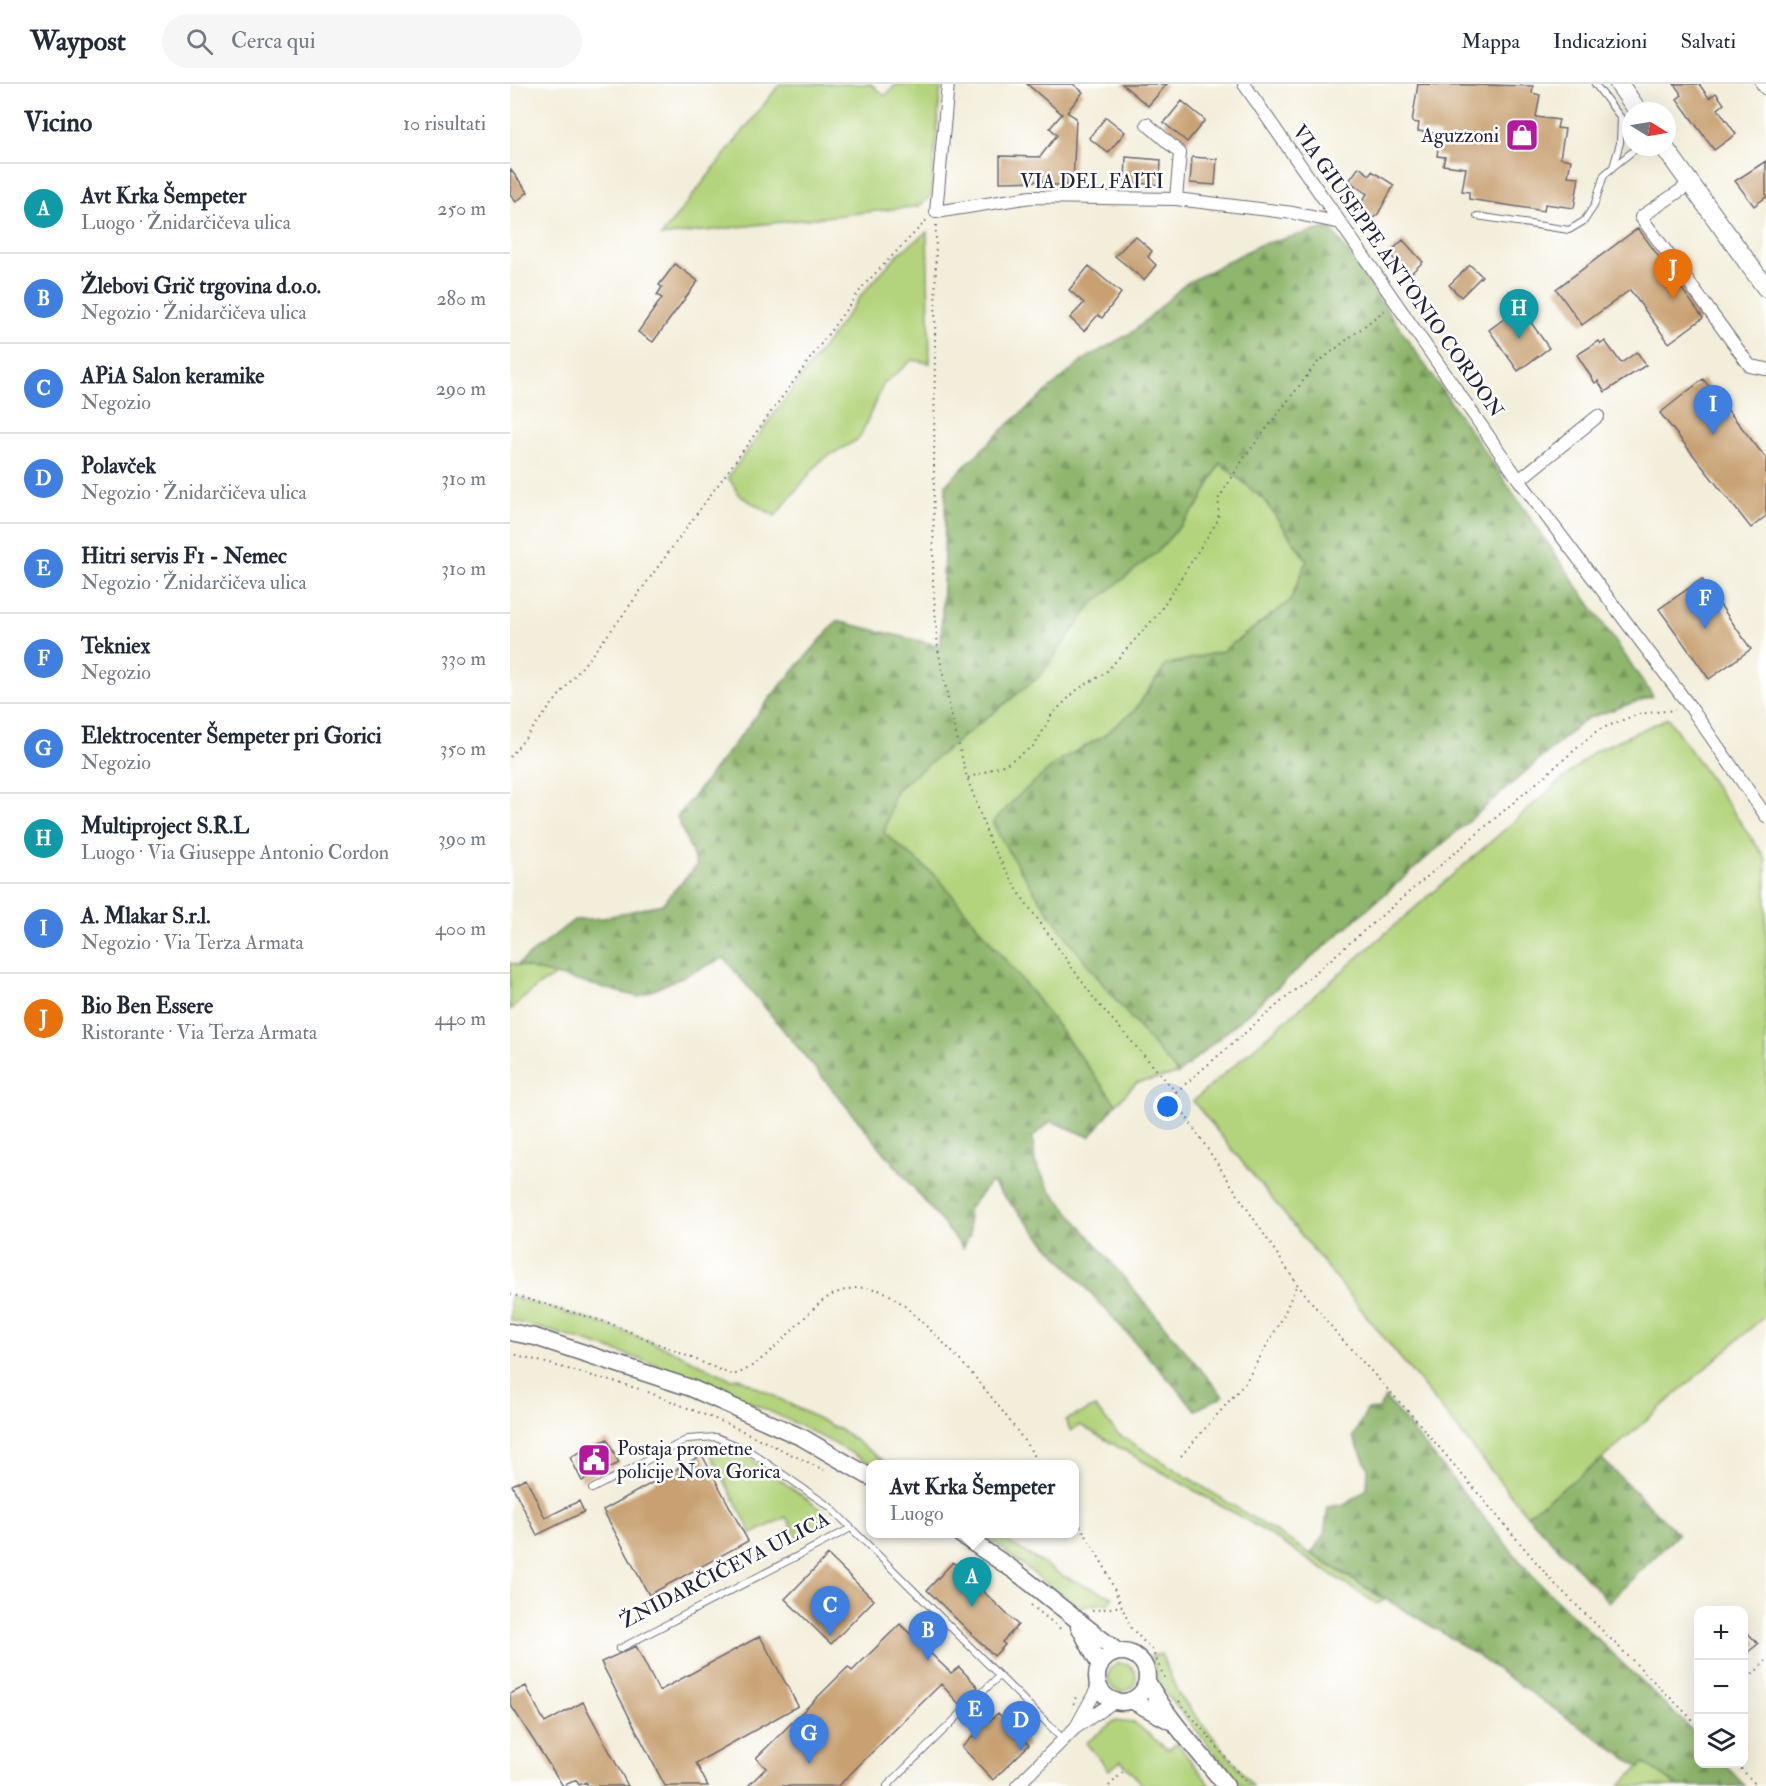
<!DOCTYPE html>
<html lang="it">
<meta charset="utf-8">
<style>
:root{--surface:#fff;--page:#f6f6f7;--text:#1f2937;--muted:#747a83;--line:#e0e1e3;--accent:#d93025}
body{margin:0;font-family:"IM FELL Double Pica",serif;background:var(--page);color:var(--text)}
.controls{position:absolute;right:18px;bottom:18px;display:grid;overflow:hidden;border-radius:12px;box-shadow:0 6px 24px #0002}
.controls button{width:54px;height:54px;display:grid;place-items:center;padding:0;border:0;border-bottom:2px solid var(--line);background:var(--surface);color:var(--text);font:30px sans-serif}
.compass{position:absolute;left:1112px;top:18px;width:54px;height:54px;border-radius:50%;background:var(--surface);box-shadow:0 6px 24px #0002;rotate:101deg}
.you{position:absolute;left:658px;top:1023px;width:21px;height:21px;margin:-15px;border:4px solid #fff;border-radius:50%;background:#1a73e8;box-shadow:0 0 0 9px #1a73e833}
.badge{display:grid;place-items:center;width:39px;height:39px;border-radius:50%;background:var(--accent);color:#fff;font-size:20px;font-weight:700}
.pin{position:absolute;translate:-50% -50px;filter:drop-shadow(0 2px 3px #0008)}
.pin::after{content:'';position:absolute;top:32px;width:21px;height:18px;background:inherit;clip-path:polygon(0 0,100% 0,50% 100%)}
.popup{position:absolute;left:356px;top:1376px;width:213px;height:78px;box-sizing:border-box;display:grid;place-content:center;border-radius:12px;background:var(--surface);filter:drop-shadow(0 2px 4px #0005);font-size:20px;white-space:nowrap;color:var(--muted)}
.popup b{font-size:22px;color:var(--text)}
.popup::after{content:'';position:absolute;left:50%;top:100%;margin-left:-12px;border:12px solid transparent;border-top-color:var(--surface)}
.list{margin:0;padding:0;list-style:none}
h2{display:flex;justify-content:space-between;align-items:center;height:78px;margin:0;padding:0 24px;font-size:26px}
h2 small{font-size:20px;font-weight:400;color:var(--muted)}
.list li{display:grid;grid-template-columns:39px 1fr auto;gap:18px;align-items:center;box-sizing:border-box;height:90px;padding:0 24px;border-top:2px solid var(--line)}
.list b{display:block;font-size:22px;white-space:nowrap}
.list p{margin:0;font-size:20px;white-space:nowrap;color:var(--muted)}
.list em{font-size:20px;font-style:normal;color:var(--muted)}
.icon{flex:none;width:33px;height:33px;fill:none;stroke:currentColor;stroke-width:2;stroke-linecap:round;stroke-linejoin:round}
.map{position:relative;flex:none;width:1256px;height:1702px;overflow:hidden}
header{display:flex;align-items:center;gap:36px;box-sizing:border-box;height:84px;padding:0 30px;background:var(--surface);border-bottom:2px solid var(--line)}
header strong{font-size:28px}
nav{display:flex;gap:33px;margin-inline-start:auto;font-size:21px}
.search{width:420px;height:54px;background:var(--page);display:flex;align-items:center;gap:15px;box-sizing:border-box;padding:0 21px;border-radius:33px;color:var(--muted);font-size:22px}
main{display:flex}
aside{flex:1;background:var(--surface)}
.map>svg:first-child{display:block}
.green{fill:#b3d47c;stroke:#6a7b5c;stroke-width:1.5}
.forest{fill:url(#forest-firs);stroke:#586c54;stroke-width:1.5}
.building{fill:#c8a071}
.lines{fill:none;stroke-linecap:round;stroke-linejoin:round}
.lane-casing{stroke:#6b6973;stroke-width:8}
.street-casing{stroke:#6b6973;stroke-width:14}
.secondary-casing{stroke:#6b6973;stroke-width:19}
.primary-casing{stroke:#6b6973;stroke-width:20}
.path{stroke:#6b6973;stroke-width:2;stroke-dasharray:1.5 4.5;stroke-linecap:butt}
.lane{stroke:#fff;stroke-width:6}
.street{stroke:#fff;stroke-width:12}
.secondary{stroke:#fff;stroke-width:16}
.primary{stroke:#fff;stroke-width:18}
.labels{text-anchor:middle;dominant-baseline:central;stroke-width:5;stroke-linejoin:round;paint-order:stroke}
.poi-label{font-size:20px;fill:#22223b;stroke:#fff;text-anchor:end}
.street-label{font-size:20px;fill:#22223b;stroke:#fff}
</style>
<header>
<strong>Waypost</strong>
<div class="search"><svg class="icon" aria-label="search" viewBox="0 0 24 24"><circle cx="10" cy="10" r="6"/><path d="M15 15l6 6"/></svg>Cerca qui</div>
<nav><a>Mappa</a><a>Indicazioni</a><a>Salvati</a></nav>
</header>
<main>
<aside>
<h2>Vicino<small>10 risultati</small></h2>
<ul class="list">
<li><span class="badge" style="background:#0f9aa8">A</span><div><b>Avt Krka Šempeter</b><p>Luogo · Žnidarčičeva ulica</p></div><em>250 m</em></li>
<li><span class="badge" style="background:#3f7fe0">B</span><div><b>Žlebovi Grič trgovina d.o.o.</b><p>Negozio · Žnidarčičeva ulica</p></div><em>280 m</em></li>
<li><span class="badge" style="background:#3f7fe0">C</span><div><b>APiA Salon keramike</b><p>Negozio</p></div><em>290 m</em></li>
<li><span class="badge" style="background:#3f7fe0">D</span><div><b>Polavček</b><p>Negozio · Žnidarčičeva ulica</p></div><em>310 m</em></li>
<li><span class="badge" style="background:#3f7fe0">E</span><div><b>Hitri servis F1 - Nemec</b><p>Negozio · Žnidarčičeva ulica</p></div><em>310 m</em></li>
<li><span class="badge" style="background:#3f7fe0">F</span><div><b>Tekniex</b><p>Negozio</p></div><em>330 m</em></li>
<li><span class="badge" style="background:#3f7fe0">G</span><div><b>Elektrocenter Šempeter pri Gorici</b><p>Negozio</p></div><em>350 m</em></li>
<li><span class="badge" style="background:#0f9aa8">H</span><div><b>Multiproject S.R.L</b><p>Luogo · Via Giuseppe Antonio Cordon</p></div><em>390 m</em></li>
<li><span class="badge" style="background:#3f7fe0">I</span><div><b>A. Mlakar S.r.l.</b><p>Negozio · Via Terza Armata</p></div><em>400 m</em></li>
<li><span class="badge" style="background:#e8710a">J</span><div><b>Bio Ben Essere</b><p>Ristorante · Via Terza Armata</p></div><em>440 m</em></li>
</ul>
</aside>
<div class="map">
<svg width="1256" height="1702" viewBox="0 0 1256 1702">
<defs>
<pattern id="forest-firs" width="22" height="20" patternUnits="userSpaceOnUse" patternTransform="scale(1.5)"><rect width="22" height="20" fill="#8eb66c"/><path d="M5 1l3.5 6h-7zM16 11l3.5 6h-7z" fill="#74945a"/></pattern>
</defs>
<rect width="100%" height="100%" fill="#fff"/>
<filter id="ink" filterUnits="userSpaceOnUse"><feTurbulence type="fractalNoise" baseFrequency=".0167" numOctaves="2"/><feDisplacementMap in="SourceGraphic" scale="12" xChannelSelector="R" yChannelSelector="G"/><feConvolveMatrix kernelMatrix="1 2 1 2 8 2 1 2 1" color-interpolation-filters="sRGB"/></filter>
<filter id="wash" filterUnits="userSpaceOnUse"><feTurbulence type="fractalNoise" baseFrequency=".008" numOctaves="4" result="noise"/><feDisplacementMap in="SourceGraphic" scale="24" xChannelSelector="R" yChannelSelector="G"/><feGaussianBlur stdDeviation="1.35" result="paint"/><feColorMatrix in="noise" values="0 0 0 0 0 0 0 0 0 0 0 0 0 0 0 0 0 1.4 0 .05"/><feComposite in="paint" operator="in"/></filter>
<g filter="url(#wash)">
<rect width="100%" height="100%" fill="#f3eeda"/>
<!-- green -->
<path class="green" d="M270,0H361L375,12L387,0H431L421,112L409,122L151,152Z
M417,148L420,279L402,276L373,301L349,355L311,376L265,432L230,412L218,393L353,209L388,170Z
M711,378L754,416L797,477L780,517L713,567L656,581L625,626L592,653L550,676L497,766L668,990L626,999L606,1020L524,911L429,795L374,749L385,706L531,591L582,519L647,468L689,420Z
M1158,634L1256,775V1231L1092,1375L1017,1431L683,1017L1085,667Z
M0,879L7,881L46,891L29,901L0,926Z
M0,1212L96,1241L152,1262L221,1295L229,1294L334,1348L378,1380H361C248,1314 127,1269 0,1236Z
M585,1323L608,1350L875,1516L867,1520L743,1440L570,1341L561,1347L555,1336Z
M207,1364L238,1373L315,1428L318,1438L288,1454L276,1433L242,1450L199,1367Z
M473,1450H486L553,1492L603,1513L598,1520H584L569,1525Z
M651,1570L669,1611L743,1702H732L651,1604L641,1572Z
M598 1593a14 14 0 1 1 28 0a14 14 0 1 1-28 0Z
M604,1637L625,1639L658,1666L667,1659L701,1702H634L611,1677L599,1686L576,1659Z
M1134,1679L1168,1702H1109Z"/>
<!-- forest -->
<path class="forest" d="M820,143L1143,612L1076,635L668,990C600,911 533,830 482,739L509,711L550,676L592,653L625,626L656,581L713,567L780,517L797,476L754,416L710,379L689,420L647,468L582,520L531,591L386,706L374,749L429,795L524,911L606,1020L580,1053L541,1037L523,1053L525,1078L539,1104L713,1312L686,1326L481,1098L458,1125L460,1150L453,1164L214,874L128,913L7,881L64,836L93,834L152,820L187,781L167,733L264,609L327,537L431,562L436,400L494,344L573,276L624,247L675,200L749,161Z
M875,1313L1023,1493L1188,1652V1680H1214L1235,1702H1168L1134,1679L1129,1683L941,1554L801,1470L814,1450L818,1423L836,1420L857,1405L858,1384L843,1353L857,1326L869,1325Z
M1092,1375L1168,1450L1099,1518L1017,1431Z"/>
<g id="blocks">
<!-- building -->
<path class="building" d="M517,0H563L573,8L557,28L566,34L563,101H534V97L490,98V72L530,73L547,51L540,44L552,30Z
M612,0H657L638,22Z
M908,0L1023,2L1022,9L1030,11L1026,33L1049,36L1047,44L1055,45L1050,74L1061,76L1058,92L1069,93L1064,124L1035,120L1034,127L959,115V108L952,107L956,84L933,81L935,73L927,72L930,50L908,47L909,39L902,38Z
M1164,0H1189L1199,14L1206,9L1214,20L1208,25L1226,50L1204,66L1167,15L1172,11Z
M672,17L695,36L677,58L654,39Z
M596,33L615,48L598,69L579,54Z
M616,73L651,76L650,101L615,98Z
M682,73L707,75L705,101L680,99Z
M1256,77V113L1244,122L1225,97Z
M849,83L860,91L862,87L884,101L868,130L862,135L847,125L857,110L839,97Z
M0,85L18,108L6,118L0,110Z
M1128,144L1193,234L1159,259L1120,206L1072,241L1046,205Z
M625,152L642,167L638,173L646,181L634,196L605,172Z
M893,156L913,178L898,192L879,169Z
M165,180L188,197L143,258L128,248L152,214L147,211L152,203L149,201Z
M960,181L972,192L951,213L939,201Z
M579,182L611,209L592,234L588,231L574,247L560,234L574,219L559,206Z
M1010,223L1039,264L1008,287L979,246Z
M1089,257L1091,260L1095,257L1111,279L1127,268L1136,281L1095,308L1088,297L1085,299L1067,271Z
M1193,295L1256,374V432L1241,444L1150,329Z
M1192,495L1241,565L1199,595L1149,525Z
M97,1355L109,1379L72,1397L60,1373Z
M192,1371L238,1457L139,1511L93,1426Z
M16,1394L35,1434L69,1417L74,1428L27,1451L2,1401Z
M318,1471L364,1516L321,1560L275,1515Z
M443,1478L508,1541L492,1558L495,1561L484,1572L417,1506Z
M390,1540L441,1589L449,1583L468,1603L449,1620L431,1600L328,1702H238L256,1684L246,1674L338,1583L342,1587Z
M1233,1544L1248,1560L1233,1572Z
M250,1552L288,1622L186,1679L198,1702H155L91,1578L126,1562L149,1607Z
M16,1602L35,1639L73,1618L118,1702H78L76,1698L69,1701L66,1696L53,1702L0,1620V1610Z
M488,1629L519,1661L483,1696L452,1663Z"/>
</g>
</g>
<g filter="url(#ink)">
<use href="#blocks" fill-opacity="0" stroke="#6b6973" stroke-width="1.5"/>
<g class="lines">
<defs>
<path id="lane" d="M1085,0L1121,47
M1111,34L1110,59L1103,83L1128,63
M967,132L1059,146L1074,137L1084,122L1094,91L1103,83
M82,1405L178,1355L206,1353L238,1366L320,1423L553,1655
M109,1565L341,1444
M377,1702L488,1593"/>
<path id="street" d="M438,0L426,128L521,113L666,115L783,129L831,139
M734,0L1009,396L1181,624L1256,732
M1252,0L1256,5
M637,40L670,69L666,115
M1180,100L1131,133L1240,282L1256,285
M1009,396L1088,332
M566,1643L589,1601
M507,1702L565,1644L605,1617"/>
<path id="secondary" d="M0,1248L25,1253L181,1304L293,1354L360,1393
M450,1450L505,1487L608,1568
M569,1542L590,1582
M587 1593a25 25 0 1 1 50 0a25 25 0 1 1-50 0Z
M637,1597C658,1636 689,1667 716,1702
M621,1616L660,1637"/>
<path id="primary" d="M1109,0L1128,27
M1154,63L1256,204"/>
</defs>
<!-- lane casing -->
<use href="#lane" class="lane-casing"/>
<!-- street casing -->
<use href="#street" class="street-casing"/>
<!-- secondary casing -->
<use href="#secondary" class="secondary-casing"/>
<!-- primary casing -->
<use href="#primary" class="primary-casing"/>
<!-- path -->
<path class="path" d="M426,141L423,499L428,565L441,630L456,690L480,758L511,812L586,917L666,1008L675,1031L787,1200L828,1251L906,1336L1043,1498L1188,1641
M0,673L104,543L354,201L417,136
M458,694L496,680L525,661L542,630L568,605L595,589L648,530L708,436L709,414L734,374L806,280L876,225
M666,1008L1088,646L1128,630L1165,626
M0,1210L99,1239L222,1291C250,1286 287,1238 310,1219C326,1205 353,1199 374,1208C389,1215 402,1229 413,1239C459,1282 496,1329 530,1380
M0,1269L133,1306
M138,1308L220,1341L314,1386
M671,1372L735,1299L772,1235L787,1200
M564,1431L595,1484L621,1544L642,1566L655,1595
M428,1450L435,1455
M521,1521L553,1547
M582,1527L612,1522
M1234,1599L1256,1577
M669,1617L739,1702
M564,1620L563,1618L568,1610
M1227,1680L1247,1702
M599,1702L615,1686"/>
<!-- lane -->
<use href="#lane" class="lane"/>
<!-- street -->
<use href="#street" class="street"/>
<!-- secondary -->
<use href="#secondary" class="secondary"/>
<!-- primary -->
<use href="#primary" class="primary"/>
</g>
</g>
<!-- icons -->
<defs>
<symbol id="shop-square" viewBox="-11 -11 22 22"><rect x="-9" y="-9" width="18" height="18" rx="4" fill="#b5179e" stroke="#fff"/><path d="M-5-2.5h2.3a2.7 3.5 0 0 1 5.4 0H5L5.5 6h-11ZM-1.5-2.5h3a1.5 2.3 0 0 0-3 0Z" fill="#fff"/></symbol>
<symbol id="civic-square" viewBox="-11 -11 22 22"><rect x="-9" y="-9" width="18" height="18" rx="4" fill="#b5179e" stroke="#fff"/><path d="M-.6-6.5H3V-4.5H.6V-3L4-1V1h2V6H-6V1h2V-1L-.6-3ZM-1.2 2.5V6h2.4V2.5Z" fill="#fff"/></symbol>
</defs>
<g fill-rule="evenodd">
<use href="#shop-square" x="993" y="32" width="38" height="38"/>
<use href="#civic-square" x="65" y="1357" width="38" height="38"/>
</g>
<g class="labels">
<!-- poi labels -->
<g class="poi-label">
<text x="989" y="51">Aguzzoni</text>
<text x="107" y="1364" text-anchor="start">Postaja prometne<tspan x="107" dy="23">policije Nova Gorica</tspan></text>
</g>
<!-- street labels -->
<g class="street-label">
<text x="582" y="97">VIA DEL FAITI</text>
<text transform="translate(888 187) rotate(55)">VIA GIUSEPPE ANTONIO CORDON</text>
<text transform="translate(215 1486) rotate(-27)">ŽNIDARČIČEVA ULICA</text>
</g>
</g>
</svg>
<div class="controls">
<button>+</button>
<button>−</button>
<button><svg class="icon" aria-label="layers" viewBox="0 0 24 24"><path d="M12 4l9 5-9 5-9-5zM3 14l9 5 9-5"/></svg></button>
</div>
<svg class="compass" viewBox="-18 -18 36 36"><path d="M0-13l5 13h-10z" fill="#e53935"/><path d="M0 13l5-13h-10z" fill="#747a83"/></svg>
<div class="you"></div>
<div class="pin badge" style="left:462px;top:1523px;background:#0f9aa8">A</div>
<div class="popup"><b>Avt Krka Šempeter</b>Luogo</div>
<div class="pin badge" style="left:418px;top:1577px;background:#3f7fe0">B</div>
<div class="pin badge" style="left:320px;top:1552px;background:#3f7fe0">C</div>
<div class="pin badge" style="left:511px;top:1667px;background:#3f7fe0">D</div>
<div class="pin badge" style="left:465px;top:1656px;background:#3f7fe0">E</div>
<div class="pin badge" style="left:1195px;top:545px;background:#3f7fe0">F</div>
<div class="pin badge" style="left:299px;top:1680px;background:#3f7fe0">G</div>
<div class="pin badge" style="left:1009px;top:255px;background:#0f9aa8">H</div>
<div class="pin badge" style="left:1203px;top:351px;background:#3f7fe0">I</div>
<div class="pin badge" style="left:1163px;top:215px;background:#e8710a">J</div>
</div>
</main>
